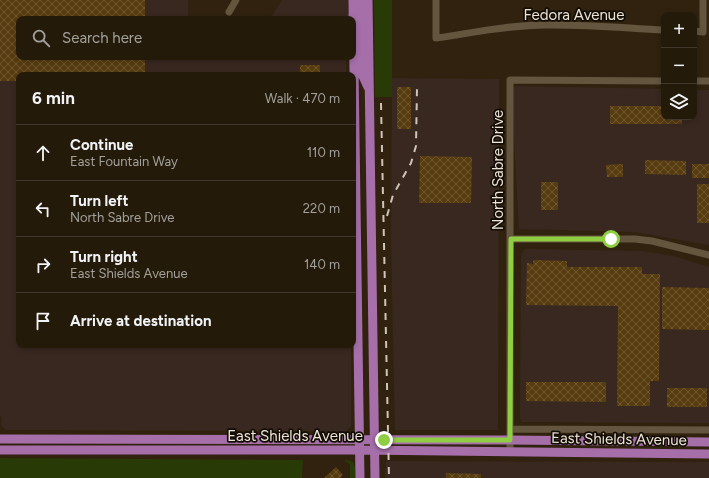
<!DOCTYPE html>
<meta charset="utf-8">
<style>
:root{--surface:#241a0a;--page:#2c2313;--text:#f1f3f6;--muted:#a3a19c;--line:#41382b}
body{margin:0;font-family:Figtree,sans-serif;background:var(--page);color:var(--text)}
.controls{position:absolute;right:12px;top:12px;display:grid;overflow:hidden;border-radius:8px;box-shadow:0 2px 6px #0003}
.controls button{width:36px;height:36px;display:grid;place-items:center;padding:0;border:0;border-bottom:1px solid var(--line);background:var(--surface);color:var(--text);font:20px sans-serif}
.stop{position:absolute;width:12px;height:12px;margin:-9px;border:3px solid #8fcd42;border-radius:50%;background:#fff}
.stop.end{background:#8fcd42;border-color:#fff;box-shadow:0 1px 4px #0008}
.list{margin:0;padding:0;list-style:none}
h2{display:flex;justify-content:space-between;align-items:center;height:52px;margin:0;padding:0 16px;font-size:17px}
h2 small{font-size:13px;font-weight:400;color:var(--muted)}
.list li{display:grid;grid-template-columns:26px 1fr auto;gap:12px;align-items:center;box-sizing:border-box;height:56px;padding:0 16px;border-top:1px solid var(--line)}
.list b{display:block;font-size:15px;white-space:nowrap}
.list p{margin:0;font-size:13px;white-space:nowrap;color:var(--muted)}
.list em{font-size:13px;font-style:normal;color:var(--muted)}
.icon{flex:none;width:22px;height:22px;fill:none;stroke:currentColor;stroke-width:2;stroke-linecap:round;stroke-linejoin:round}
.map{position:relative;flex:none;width:709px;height:478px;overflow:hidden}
.search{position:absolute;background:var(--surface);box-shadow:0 2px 6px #0003;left:16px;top:16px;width:340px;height:44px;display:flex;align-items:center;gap:10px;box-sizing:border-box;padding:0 14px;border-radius:8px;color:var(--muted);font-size:15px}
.panel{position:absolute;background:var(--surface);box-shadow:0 2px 6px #0003;left:16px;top:72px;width:340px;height:276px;border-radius:8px}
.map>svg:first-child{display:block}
.industrial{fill:#392820}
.green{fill:#283a06}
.building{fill:url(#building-cross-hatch)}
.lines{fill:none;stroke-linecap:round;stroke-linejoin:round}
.minor{stroke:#64553f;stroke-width:7}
.major{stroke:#a66faa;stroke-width:9}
.rail{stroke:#cec4b7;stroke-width:2;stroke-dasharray:7 7;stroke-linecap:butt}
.route{stroke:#8fcd42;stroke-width:5}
.labels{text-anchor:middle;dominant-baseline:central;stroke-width:3.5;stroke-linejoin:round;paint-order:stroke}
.street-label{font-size:15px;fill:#ede4d8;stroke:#130d05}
</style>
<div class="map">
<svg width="709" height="478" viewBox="0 0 709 478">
<defs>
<pattern id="building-cross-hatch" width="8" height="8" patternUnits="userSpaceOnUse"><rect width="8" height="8" fill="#573c0f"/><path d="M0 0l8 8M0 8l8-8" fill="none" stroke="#6f5831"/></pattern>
</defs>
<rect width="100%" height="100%" fill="#30220e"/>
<!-- industrial -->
<path class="industrial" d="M0,0H188V19H19V57H346V75H19V345H351V426L346,431L6,430L1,425L2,417L0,416Z
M282,0H351V19H270Z
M392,78L499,79L498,430H395L391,238Z
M511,86L664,89V117H694V90H709V245L635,232L519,229Z
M525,249L642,251L673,256L709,267V423L522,422L520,419L521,254Z
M386,461L709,462V478H385Z"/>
<!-- green -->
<path class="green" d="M374,0H392V97H375Z
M0,458L303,460L302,478H0Z
M345,459L353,462L355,467V478H350V465L345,461Z"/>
<!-- building -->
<path class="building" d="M0,0H145V19H19V57H145V75H19V81H0Z
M300,65H320V75H300Z
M397,87H411V129H397Z
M610,106H664V117H682V124H610Z
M420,156L472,157L471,203H419Z
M645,160L686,161V175L645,174Z
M623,164V177H607L606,165Z
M692,164H709V178H692Z
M541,182H558V210H541Z
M697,184H709V223H697Z
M533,260L567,261V267H642V274H660L659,381H650V406H617L618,306L526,305L527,263L533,264Z
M662,287L709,288V330L662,329Z
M526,382H606V402L526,401Z
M667,388H707V407H667Z
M336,467L343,475L340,478H324Z
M446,473L481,474V478H446Z"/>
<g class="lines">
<!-- minor -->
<path class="minor" d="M436,0V38C472,33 509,25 545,25C585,24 624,28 664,30
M229,12L236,0
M694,31L703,32V0
M694,81H709
M511,239H635L652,241L709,255
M510,429L709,430
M510,452V80L664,81"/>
<!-- major -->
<path class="major" d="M353,0L360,478
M359,0C359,9 360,12 368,16
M368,0L375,478
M353,15L356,16L360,20L362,74L368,87
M0,439L510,440L709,442
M0,450H360L709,454"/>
<!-- rail -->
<path class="rail" d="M381,103L389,478
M387,216L393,195L411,163L416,146L417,87"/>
</g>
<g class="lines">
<!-- route -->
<path class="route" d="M384,440H510L511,239H611"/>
</g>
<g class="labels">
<!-- street labels -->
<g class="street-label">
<text x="574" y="15">Fedora Avenue</text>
<text transform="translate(498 170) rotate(-90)">North Sabre Drive</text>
<text x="295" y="436">East Shields Avenue</text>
<text transform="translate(619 439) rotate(1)">East Shields Avenue</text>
</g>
</g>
</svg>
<div class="controls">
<button>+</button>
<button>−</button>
<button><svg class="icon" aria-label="layers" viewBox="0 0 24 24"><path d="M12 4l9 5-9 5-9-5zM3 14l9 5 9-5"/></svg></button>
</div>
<div class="stop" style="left:611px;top:239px"></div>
<div class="stop end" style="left:384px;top:440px"></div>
<div class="search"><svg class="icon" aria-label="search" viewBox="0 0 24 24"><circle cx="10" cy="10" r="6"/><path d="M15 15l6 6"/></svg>Search here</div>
<section class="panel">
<h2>6 min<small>Walk · 470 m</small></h2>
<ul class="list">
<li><svg class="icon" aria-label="ahead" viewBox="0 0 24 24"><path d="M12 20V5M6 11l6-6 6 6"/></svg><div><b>Continue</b><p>East Fountain Way</p></div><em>110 m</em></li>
<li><svg class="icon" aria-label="left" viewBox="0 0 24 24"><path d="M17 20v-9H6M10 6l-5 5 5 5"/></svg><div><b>Turn left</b><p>North Sabre Drive</p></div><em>220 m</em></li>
<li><svg class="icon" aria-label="right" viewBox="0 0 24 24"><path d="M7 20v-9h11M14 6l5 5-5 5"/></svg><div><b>Turn right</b><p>East Shields Avenue</p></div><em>140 m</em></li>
<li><svg class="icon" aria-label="arrive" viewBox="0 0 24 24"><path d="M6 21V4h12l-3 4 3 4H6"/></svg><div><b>Arrive at destination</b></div></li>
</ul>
</section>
</div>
